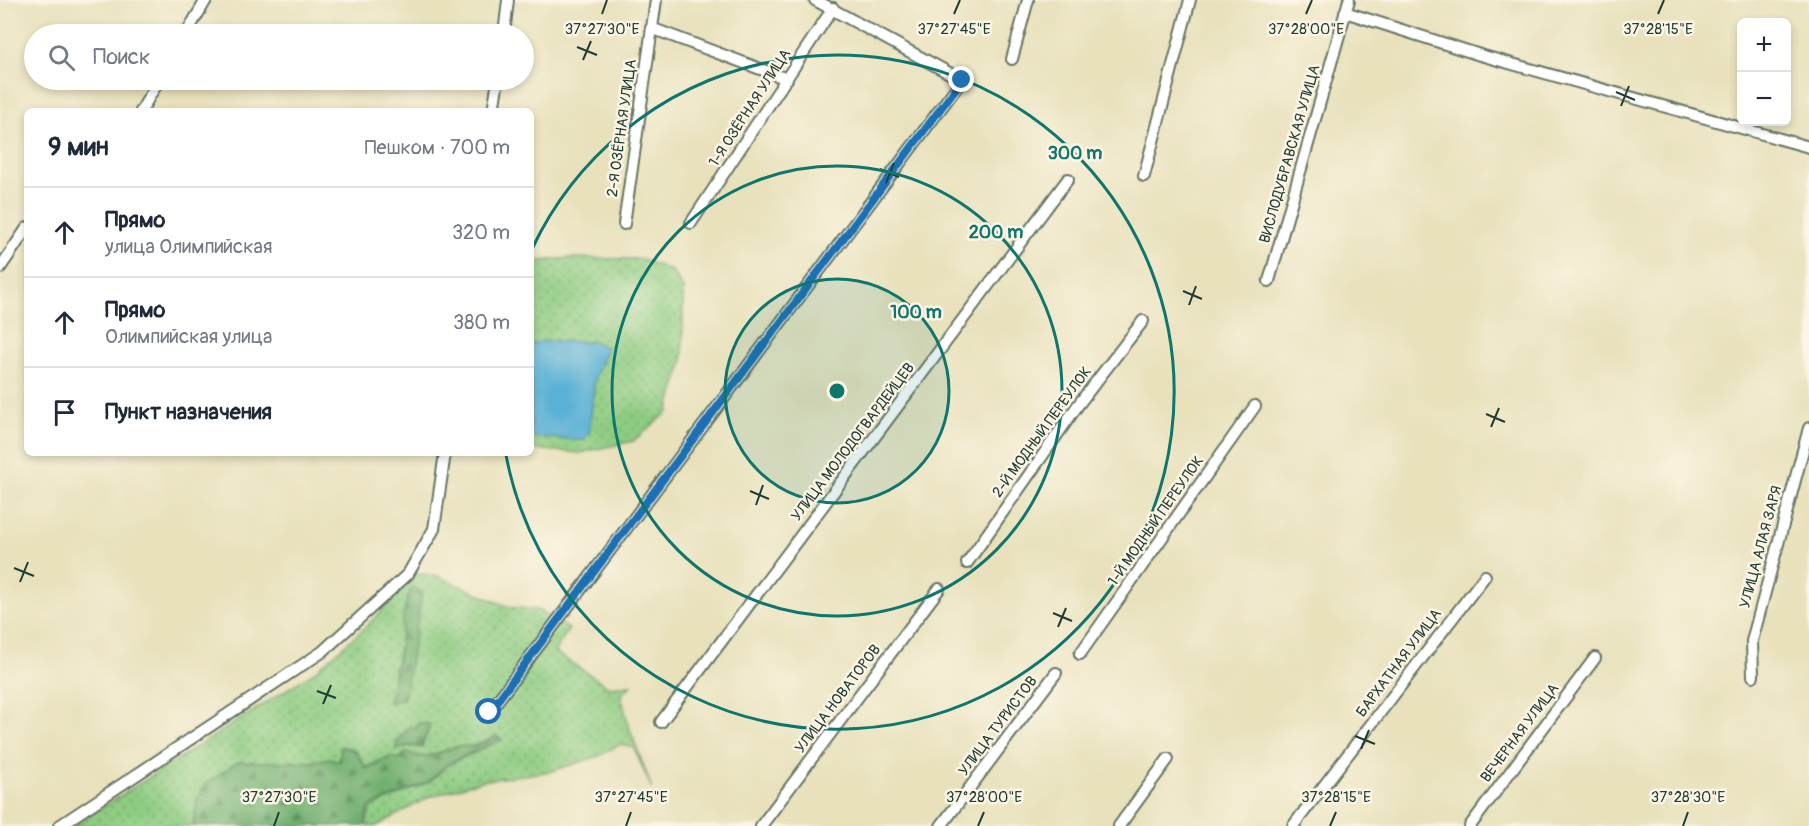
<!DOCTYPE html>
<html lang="ru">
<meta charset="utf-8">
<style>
:root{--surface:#fff;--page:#f6f6f7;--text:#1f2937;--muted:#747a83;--line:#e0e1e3}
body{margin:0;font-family:Pangolin,sans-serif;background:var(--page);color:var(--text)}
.controls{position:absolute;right:18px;top:18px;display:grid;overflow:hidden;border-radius:9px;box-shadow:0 3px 9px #0003}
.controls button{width:54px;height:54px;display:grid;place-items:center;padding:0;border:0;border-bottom:2px solid var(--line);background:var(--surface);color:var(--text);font:30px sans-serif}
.stop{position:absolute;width:18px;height:18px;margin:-14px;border:4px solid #1f6fb2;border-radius:50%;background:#fff}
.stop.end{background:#1f6fb2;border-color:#fff;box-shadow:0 2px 6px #0008}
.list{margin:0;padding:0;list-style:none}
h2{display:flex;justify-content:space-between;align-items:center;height:78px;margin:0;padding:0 24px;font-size:26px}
h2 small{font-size:20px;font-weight:400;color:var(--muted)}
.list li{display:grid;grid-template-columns:39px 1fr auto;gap:18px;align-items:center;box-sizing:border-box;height:90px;padding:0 24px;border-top:2px solid var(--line)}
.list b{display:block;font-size:22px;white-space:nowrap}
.list p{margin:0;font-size:20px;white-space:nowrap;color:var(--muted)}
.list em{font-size:20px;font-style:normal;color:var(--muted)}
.icon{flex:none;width:33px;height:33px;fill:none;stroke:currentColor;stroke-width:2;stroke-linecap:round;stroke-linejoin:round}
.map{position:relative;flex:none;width:1809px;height:826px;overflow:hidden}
.search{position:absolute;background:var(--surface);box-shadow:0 3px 9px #0003;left:24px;top:24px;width:510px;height:66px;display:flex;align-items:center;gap:15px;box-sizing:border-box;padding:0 21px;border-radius:33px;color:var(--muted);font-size:22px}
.panel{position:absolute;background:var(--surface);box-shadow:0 3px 9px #0003;left:24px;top:108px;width:510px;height:348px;border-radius:9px}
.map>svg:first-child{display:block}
.grass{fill:url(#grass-dots);stroke:#56845b;stroke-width:1.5;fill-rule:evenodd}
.forest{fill:url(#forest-firs);stroke:#487652;stroke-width:1.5}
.water{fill:#5ab1d6;stroke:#3c7785;stroke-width:1.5}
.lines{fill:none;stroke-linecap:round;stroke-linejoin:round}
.minor-casing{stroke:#657664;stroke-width:14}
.minor{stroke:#fff;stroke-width:10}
.route{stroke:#1f6fb2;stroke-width:8}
.ticks{fill:none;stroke:#1f3d34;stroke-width:2}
.ring{fill:none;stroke:#0f766e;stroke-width:3}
.labels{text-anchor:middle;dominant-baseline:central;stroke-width:5;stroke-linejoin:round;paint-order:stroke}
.street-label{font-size:15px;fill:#1f3d34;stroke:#fcf5e5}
.ticks-label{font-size:15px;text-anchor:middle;fill:#1f3d34;stroke:#fcf5e5;stroke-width:5;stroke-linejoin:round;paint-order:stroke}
.centre{fill:#0f766e;stroke:#fcf5e5;stroke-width:3}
.ring-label{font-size:18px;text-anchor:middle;font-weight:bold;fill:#0f766e;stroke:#fcf5e5;stroke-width:5;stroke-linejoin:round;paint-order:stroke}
</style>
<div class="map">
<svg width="1809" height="826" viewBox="0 0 1809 826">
<defs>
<pattern id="grass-dots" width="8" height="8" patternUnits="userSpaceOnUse" patternTransform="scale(1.5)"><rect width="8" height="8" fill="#8ecc82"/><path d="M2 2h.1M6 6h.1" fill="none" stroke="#73a76b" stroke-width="1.8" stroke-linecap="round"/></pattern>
<pattern id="forest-firs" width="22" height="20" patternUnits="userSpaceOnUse" patternTransform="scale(1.5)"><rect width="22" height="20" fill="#72b070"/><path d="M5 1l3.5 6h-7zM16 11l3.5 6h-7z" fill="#5d905d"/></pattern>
</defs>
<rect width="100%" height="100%" fill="#fcf5e5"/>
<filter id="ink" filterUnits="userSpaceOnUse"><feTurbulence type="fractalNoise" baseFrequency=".0167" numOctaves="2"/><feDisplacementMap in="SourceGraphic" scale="12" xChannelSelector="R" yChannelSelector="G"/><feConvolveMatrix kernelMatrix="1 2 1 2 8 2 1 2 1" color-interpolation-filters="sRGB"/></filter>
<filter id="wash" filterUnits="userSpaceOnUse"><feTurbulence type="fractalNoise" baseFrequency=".008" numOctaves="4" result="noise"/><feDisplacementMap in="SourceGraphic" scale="24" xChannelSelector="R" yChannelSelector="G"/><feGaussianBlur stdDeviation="1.35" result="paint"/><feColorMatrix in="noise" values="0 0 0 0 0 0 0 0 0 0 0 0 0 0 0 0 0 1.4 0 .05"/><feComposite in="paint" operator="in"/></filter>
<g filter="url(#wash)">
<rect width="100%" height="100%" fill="#e8e1bc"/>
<!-- grass -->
<path class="grass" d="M570,258L642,259L672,271L683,289V360L668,412L633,441L580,453L531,449V262Z
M417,574L435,575L509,607L538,610L569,629L554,652L609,687L632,685L621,695L628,724L652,789L634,748L620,744L599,756L552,771L481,781L429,797L377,826H366L371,807L429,782L450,764L502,740L497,736L473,746H458L428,756H417L407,752L399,759L389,757L366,767L355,750L342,746L339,762L330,758L311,762H237L197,801L193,826H73L314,672L367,626ZM413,587L422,593L411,653L392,683L404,624C402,610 406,599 413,587ZM418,723L430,724L422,748L408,746L396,750L397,741L410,726L415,728Z"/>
<!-- forest -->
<path class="forest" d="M413,587L422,593L404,699L389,703C391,690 395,678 397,666C402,638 400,612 413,587Z
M418,723L430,724L421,747L408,746L396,750L397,742L410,727L416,729Z
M497,737L501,739L448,763L428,782L369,807L364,826H193L197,801L205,785L237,762H311L330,758L339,762L341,747L355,751L366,769L390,757L400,759L407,752L418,757H429L458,746L474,747Z"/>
<!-- water -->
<path class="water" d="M546,341L595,342L607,348L595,377L589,434L583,440L531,437V344Z"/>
</g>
<g filter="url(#ink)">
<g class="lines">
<defs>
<path id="minor" d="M1345,12L1480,55L1809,147
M651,28L787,79
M186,34L206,0
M504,34L508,0
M1012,59L1028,0
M141,111L159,80
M493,111L498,80
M1144,176L1190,0
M691,223L833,8
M624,224L656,0
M0,268L27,228
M1269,281L1349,0
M967,563L1078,405L1143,321
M1080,654L1255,406
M1753,676L1752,641L1809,428
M489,712L962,80L815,0
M661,722L1068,179
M59,826L322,652L408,574L434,529L445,453
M761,826L939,589
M941,826L1056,673
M1119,826L1168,759
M1293,826L1485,576
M1470,826L1595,658"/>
</defs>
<!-- minor casing -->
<use href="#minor" class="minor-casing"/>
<!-- minor -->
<use href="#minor" class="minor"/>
</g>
</g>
<g class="lines" filter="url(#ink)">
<!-- route -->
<path class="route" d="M489,712L962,80"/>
</g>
<!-- ticks -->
<path class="ticks" d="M602,14L607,0M954,14L960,0M1306,14L1312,0M1658,14L1664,0M577,47L597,55M583,60L591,41M1616,92L1635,100M1621,106L1629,86M880,169L899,177M886,183L894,163M1183,291L1202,299M1189,305L1196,286M1486,414L1505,422M1491,427L1499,408M750,491L769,499M756,505L763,485M14,568L34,576M20,582L28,562M1053,613L1072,621M1058,627L1066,608M317,691L336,698M323,704L331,685M1355,736L1375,744M1361,749L1369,730M274,826L279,812M626,826L631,812M978,826L984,812M1330,826L1336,812M1683,826L1688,812"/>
<!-- distance rings -->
<circle cx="837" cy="391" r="112" fill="#0f766e" fill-opacity=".12"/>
<g class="ring">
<circle cx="837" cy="391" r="112"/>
<circle cx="837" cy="391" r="225"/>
<path d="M532 249A337 337 0 1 1 506 455"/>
</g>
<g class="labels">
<!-- street labels -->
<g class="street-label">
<text transform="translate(750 108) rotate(-57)">1-Я ОЗЁРНАЯ УЛИЦА</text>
<text transform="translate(622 128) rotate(-82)">2-Я ОЗЁРНАЯ УЛИЦА</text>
<text transform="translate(1290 154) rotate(-74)">ВИСЛОДУБРАВСКАЯ УЛИЦА</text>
<text transform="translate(1042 432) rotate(-54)">2-Й МОДНЫЙ ПЕРЕУЛОК</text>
<text transform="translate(853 442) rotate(-53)">УЛИЦА МОЛОДОГВАРДЕЙЦЕВ</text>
<text transform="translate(1156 521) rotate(-55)">1-Й МОДНЫЙ ПЕРЕУЛОК</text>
<text transform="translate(1761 547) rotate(-75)">УЛИЦА АЛАЯ ЗАРЯ</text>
<text transform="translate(1399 663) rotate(-53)">БАРХАТНАЯ УЛИЦА</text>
<text transform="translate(838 699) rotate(-53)">УЛИЦА НОВАТОРОВ</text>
<text transform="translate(998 726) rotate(-53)">УЛИЦА ТУРИСТОВ</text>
<text transform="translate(1520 733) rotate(-53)">ВЕЧЕРНАЯ УЛИЦА</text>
</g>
</g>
<g class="ticks-label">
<text x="602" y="34">37°27'30"E</text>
<text x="954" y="34">37°27'45"E</text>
<text x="1306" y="34">37°28'00"E</text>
<text x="1658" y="34">37°28'15"E</text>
<text x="279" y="802">37°27'30"E</text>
<text x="631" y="802">37°27'45"E</text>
<text x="984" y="802">37°28'00"E</text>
<text x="1336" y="802">37°28'15"E</text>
<text x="1688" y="802">37°28'30"E</text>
</g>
<circle cx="837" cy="391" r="9" class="centre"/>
<g class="ring-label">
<text x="1075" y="159">300 m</text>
<text x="996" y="238">200 m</text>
<text x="916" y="318">100 m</text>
</g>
</svg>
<div class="controls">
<button>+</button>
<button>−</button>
</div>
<div class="stop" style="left:489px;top:712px"></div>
<div class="stop end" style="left:962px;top:80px"></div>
<div class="search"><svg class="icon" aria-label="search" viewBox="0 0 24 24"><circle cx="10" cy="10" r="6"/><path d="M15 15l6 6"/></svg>Поиск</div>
<section class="panel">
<h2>9 мин<small>Пешком · 700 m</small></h2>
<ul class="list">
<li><svg class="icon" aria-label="ahead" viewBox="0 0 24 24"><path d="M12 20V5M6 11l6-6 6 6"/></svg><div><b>Прямо</b><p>улица Олимпийская</p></div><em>320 m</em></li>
<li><svg class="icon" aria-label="ahead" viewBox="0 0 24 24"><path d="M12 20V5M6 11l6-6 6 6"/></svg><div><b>Прямо</b><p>Олимпийская улица</p></div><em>380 m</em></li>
<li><svg class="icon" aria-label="arrive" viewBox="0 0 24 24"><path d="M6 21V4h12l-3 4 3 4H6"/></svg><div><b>Пункт назначения</b></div></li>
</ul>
</section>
</div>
